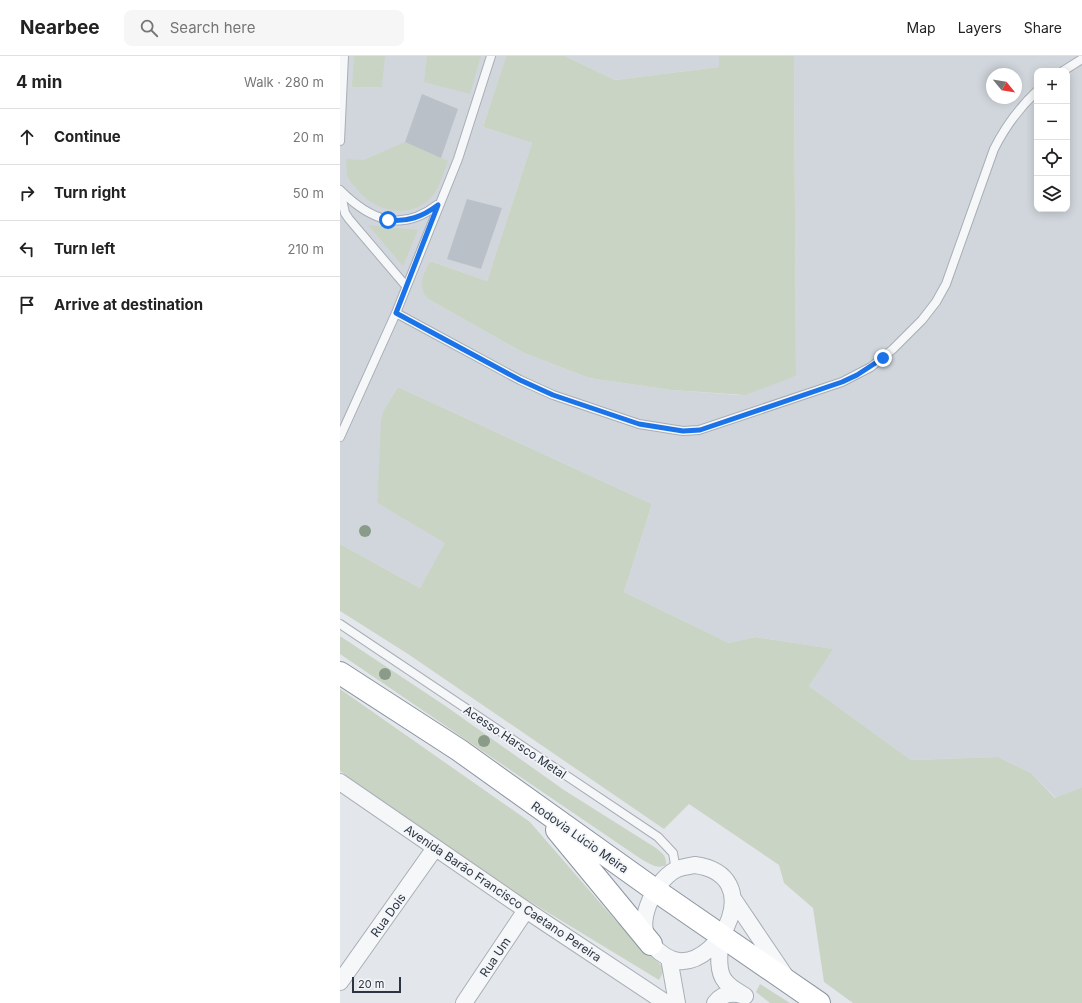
<!DOCTYPE html>
<meta charset="utf-8">
<style>
:root{--surface:#fff;--page:#f6f6f6;--text:#222;--muted:#767676;--line:#e0e0e0}
body{margin:0;font-family:Inter,sans-serif;background:var(--page);color:var(--text)}
.controls{position:absolute;right:12px;top:12px;display:grid;overflow:hidden;border-radius:8px;box-shadow:0 2px 10px #0003}
.controls button{width:36px;height:36px;display:grid;place-items:center;padding:0;border:0;border-bottom:1px solid var(--line);background:var(--surface);color:var(--text);font:20px sans-serif}
.compass{position:absolute;left:646px;top:12px;width:36px;height:36px;border-radius:50%;background:var(--surface);box-shadow:0 2px 10px #0003;rotate:120deg}
.scale{position:absolute;left:12px;bottom:10px;width:49px;box-sizing:border-box;padding-left:4px;border:2px solid #2b3542;border-top:0;font-size:11px;line-height:14px;white-space:nowrap;color:#2b3542;-webkit-text-stroke:3px #f3f5f8;paint-order:stroke}
.stop{position:absolute;width:12px;height:12px;margin:-9px;border:3px solid #1a73e8;border-radius:50%;background:#fff}
.stop.end{background:#1a73e8;border-color:#fff;box-shadow:0 1px 4px #0008}
.list{margin:0;padding:0;list-style:none}
h2{display:flex;justify-content:space-between;align-items:center;height:52px;margin:0;padding:0 16px;font-size:17px}
h2 small{font-size:13px;font-weight:400;color:var(--muted)}
.list li{display:grid;grid-template-columns:26px 1fr auto;gap:12px;align-items:center;box-sizing:border-box;height:56px;padding:0 16px;border-top:1px solid var(--line)}
.list b{display:block;font-size:15px;white-space:nowrap}
.list em{font-size:13px;font-style:normal;color:var(--muted)}
.icon{flex:none;width:22px;height:22px;fill:none;stroke:currentColor;stroke-width:2;stroke-linecap:round;stroke-linejoin:round}
.map{position:relative;flex:none;width:742px;height:947px;overflow:hidden}
header{display:flex;align-items:center;gap:24px;box-sizing:border-box;height:56px;padding:0 20px;background:var(--surface);border-bottom:1px solid var(--line)}
header strong{font-size:19px}
nav{display:flex;gap:22px;margin-inline-start:auto;font-size:14px}
.search{width:280px;height:36px;background:var(--page);display:flex;align-items:center;gap:10px;box-sizing:border-box;padding:0 14px;border-radius:8px;color:var(--muted);font-size:15px}
main{display:flex}
aside{flex:1;background:var(--surface)}
.map>svg:first-child{display:block}
.built{fill:#d1d6dd;fill-rule:evenodd}
.green{fill:#cad4c4}
.building{fill:#bac0c7}
.lines{fill:none;stroke-linecap:round;stroke-linejoin:round}
.lane-casing{stroke:#a8aeb5;stroke-width:10}
.street-casing{stroke:#a8aeb5;stroke-width:18}
.highway-casing{stroke:#8b95a1;stroke-width:24}
.lane{stroke:#f6f7f9;stroke-width:8}
.street{stroke:#f6f7f9;stroke-width:16}
.highway{stroke:#fff;stroke-width:22}
.tree{fill:#8a9c89}
.route{stroke:#1a73e8;stroke-width:5}
.labels{text-anchor:middle;dominant-baseline:central;stroke-width:3.5;stroke-linejoin:round;paint-order:stroke}
.street-label{font-size:12px;fill:#2b3542;stroke:#f3f5f8}
</style>
<header>
<strong>Nearbee</strong>
<div class="search"><svg class="icon" aria-label="search" viewBox="0 0 24 24"><circle cx="10" cy="10" r="6"/><path d="M15 15l6 6"/></svg>Search here</div>
<nav><a>Map</a><a>Layers</a><a>Share</a></nav>
</header>
<main>
<aside>
<h2>4 min<small>Walk · 280 m</small></h2>
<ul class="list">
<li><svg class="icon" aria-label="ahead" viewBox="0 0 24 24"><path d="M12 20V5M6 11l6-6 6 6"/></svg><div><b>Continue</b></div><em>20 m</em></li>
<li><svg class="icon" aria-label="right" viewBox="0 0 24 24"><path d="M7 20v-9h11M14 6l5 5-5 5"/></svg><div><b>Turn right</b></div><em>50 m</em></li>
<li><svg class="icon" aria-label="left" viewBox="0 0 24 24"><path d="M17 20v-9H6M10 6l-5 5 5 5"/></svg><div><b>Turn left</b></div><em>210 m</em></li>
<li><svg class="icon" aria-label="arrive" viewBox="0 0 24 24"><path d="M6 21V4h12l-3 4 3 4H6"/></svg><div><b>Arrive at destination</b></div></li>
</ul>
</aside>
<div class="map">
<svg width="742" height="947" viewBox="0 0 742 947">
<rect width="100%" height="100%" fill="#e3e7eb"/>
<!-- built -->
<path class="built" d="M0,0H166L143,71L192,87L147,225L90,205L82,232L88,243L184,297L249,322L331,334L399,339L456,320L454,0H742V731L716,742L691,717L658,701L571,704L469,630L492,593L415,581L389,587L284,536L312,448L58,331L43,355L37,447L106,487L80,532L0,488ZM697,15H727V153H697ZM652,18H676V42H652Z
M225,0H379V11L275,24Z"/>
<!-- green -->
<path class="green" d="M14,0H45L42,31H12Z
M87,0H141L130,38L84,26Z
M166,0H225L275,24L379,11V0H454L456,320L405,339L331,334L249,322L184,297L88,243C76,230 84,218 90,205L147,225L192,87L143,71Z
M65,86L108,105C103,118 99,135 89,144C66,164 32,154 16,132C12,128 9,124 7,119C6,114 7,108 6,103L24,104Z
M28,169L78,174L63,210Z
M58,331L312,448L284,536L389,587L415,581L493,593L469,630L571,704L658,701L691,717L715,742L742,731V947H513L484,926L473,852L444,827L439,809L349,748L324,773L68,598L0,555V488L80,532L105,487L37,447L41,366L43,355Z
M0,580L107,651L224,734L316,792C322,797 327,800 326,809C317,814 309,807 301,803L0,598Z
M0,633L190,766L275,864L325,913L319,924L171,834L0,715Z
M420,928L450,947H430L416,936Z"/>
<!-- building -->
<path class="building" d="M82,38L118,53L101,102L65,86Z
M127,143L162,152L141,213L107,203Z"/>
<g class="lines">
<defs>
<path id="lane" d="M723,15L742,3
M0,85L4,0
M0,134C30,164 61,177 97,149
M0,135L5,157L9,163L66,230
M56,257L180,324L213,339L299,368L343,375L359,374L502,326L531,311L553,293L582,264L596,246L606,228L654,93C665,71 679,52 697,35
M0,381L56,257L118,103L151,0
M0,568L318,781L333,797L336,814"/>
<path id="street" d="M0,726L186,854L326,947
M355,809C427,819 381,909 339,905C329,904 320,897 313,890C292,870 314,826 335,814C341,811 349,810 355,809Z
M394,844L446,921
M381,879C380,893 376,914 385,925C390,932 399,936 405,940
M329,902L337,947
M0,926L95,792
M124,947L186,854
M375,947C383,937 393,936 405,940"/>
<path id="highway" d="M0,617L119,694L315,834L479,947
M217,774L311,888"/>
</defs>
<!-- lane casing -->
<use href="#lane" class="lane-casing"/>
<!-- street casing -->
<use href="#street" class="street-casing"/>
<!-- highway casing -->
<use href="#highway" class="highway-casing"/>
<!-- lane -->
<use href="#lane" class="lane"/>
<!-- street -->
<use href="#street" class="street"/>
<!-- highway -->
<use href="#highway" class="highway"/>
</g>
<!-- trees -->
<g class="tree">
<circle cx="25" cy="475" r="6"/>
<circle cx="45" cy="618" r="6"/>
<circle cx="144" cy="685" r="6"/>
</g>
<g class="lines">
<!-- route -->
<path class="route" d="M48,164C68,166 82,161 98,149L56,257L180,324L213,339L299,368L343,375L360,374L502,326L517,319L543,302"/>
</g>
<g class="labels">
<!-- street labels -->
<g class="street-label">
<text transform="translate(175 686) rotate(34)">Acesso Harsco Metal</text>
<text transform="translate(240 781) rotate(35)">Rodovia Lúcio Meira</text>
<text transform="translate(163 837) rotate(34)">Avenida Barão Francisco Caetano Pereira</text>
<text transform="translate(48 859) rotate(-54)">Rua Dois</text>
<text transform="translate(155 901) rotate(-56)">Rua Um</text>
</g>
</g>
</svg>
<div class="controls">
<button>+</button>
<button>−</button>
<button><svg class="icon" aria-label="locate" viewBox="0 0 24 24"><circle cx="12" cy="12" r="6"/><path d="M12 2v4M12 18v4M2 12h4M18 12h4"/></svg></button>
<button><svg class="icon" aria-label="layers" viewBox="0 0 24 24"><path d="M12 4l9 5-9 5-9-5zM3 14l9 5 9-5"/></svg></button>
</div>
<svg class="compass" viewBox="-18 -18 36 36"><path d="M0-13l5 13h-10z" fill="#e53935"/><path d="M0 13l5-13h-10z" fill="#767676"/></svg>
<div class="scale">20 m</div>
<div class="stop" style="left:48px;top:164px"></div>
<div class="stop end" style="left:543px;top:302px"></div>
</div>
</main>
